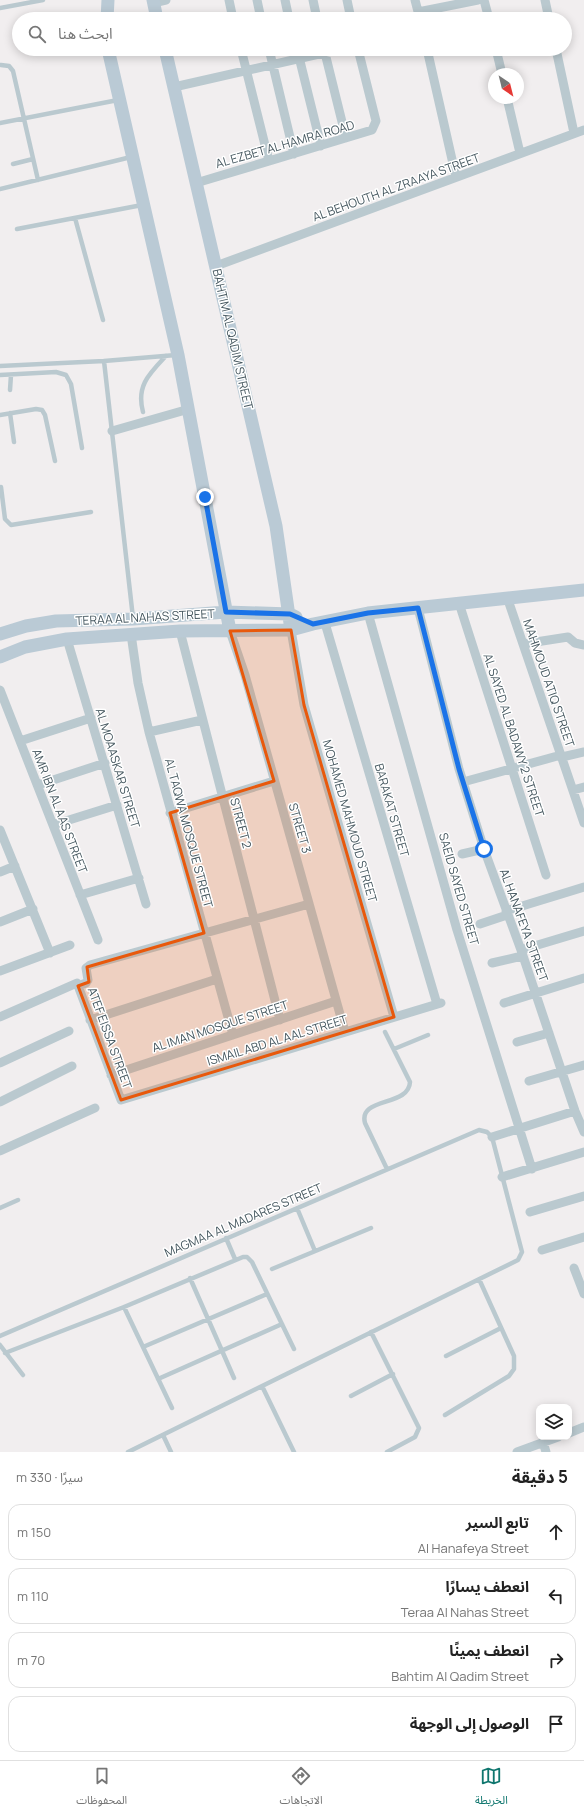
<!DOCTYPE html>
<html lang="ar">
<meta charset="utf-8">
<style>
:root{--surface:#fff;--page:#f2f2f2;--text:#222;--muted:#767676;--line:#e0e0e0;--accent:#0f766e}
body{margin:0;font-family:Manrope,"Noto Sans Arabic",sans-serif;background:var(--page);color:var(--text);direction:rtl}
.controls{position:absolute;right:12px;bottom:12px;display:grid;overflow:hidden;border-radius:8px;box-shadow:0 2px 10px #0003}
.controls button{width:36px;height:36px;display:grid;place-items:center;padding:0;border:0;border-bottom:1px solid var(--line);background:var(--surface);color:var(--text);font:20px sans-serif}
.compass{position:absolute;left:488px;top:68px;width:36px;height:36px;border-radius:50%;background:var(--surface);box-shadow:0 2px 10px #0003;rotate:145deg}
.stop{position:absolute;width:12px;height:12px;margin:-9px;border:3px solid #1a73e8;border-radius:50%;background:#fff}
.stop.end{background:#1a73e8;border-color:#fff;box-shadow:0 1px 4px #0008}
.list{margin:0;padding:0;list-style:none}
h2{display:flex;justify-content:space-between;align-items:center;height:52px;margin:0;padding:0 16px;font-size:17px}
h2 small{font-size:13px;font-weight:400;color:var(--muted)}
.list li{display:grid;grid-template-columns:26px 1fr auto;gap:12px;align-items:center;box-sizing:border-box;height:56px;margin:0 8px 8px;padding:0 8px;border:1px solid var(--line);border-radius:12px}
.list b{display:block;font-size:15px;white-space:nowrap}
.list p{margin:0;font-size:13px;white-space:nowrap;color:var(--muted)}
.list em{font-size:13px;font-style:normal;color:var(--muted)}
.icon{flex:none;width:22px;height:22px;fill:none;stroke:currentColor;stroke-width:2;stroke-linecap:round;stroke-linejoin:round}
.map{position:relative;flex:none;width:584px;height:1452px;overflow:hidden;direction:ltr}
.search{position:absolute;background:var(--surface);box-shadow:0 2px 10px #0003;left:12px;right:12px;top:12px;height:44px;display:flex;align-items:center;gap:10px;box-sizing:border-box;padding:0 14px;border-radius:22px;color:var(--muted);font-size:15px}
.sheet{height:308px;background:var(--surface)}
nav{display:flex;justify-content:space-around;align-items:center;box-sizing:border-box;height:56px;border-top:1px solid var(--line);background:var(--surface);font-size:11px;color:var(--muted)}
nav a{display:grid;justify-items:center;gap:2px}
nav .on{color:var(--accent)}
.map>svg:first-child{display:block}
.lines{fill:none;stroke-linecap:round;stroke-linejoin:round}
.path{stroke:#6bd693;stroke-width:2;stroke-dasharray:3 2;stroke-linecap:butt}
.lane{stroke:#bac9cf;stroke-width:4.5}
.street{stroke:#bac9cf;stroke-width:9}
.secondary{stroke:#bacad5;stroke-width:13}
.route{stroke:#1a73e8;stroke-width:5}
.marked{fill:#e8590c;fill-opacity:0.2;stroke:#e8590c;stroke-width:3;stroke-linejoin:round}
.labels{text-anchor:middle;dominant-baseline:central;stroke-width:3;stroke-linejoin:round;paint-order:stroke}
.street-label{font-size:12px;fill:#44565e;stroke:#fff}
</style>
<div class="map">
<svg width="584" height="1452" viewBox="0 0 584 1452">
<rect width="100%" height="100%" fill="#f1eeef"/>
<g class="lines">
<!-- path -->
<path class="path" d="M135,19L146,18"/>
<!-- lane -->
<path class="lane" d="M0,8L43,0
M1,65L9,66L13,71L38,180
M0,123L118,100
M13,164L33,159
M0,189L131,157
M75,218L103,320
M17,229L142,205
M104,361L133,618
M0,366L104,361L176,355
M0,375L56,372L66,375L71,384L82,448
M10,390L11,375
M143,412C136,386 149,374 166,356
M10,413L14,442
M0,415L36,409L42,410L45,415L55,461
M1,487L5,519L11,525L91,512
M385,1032L410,1082C409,1107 358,1097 365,1123L387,1169
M394,1049L428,1035
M0,1208L18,1200
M297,1208L315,1251
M226,1238L235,1259
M272,1269L371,1228
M190,1278L234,1378
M124,1307L172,1408
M371,1332L419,1428L415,1437L387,1452
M0,1336L479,1130L487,1132L492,1137L522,1252L518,1260L128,1452
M0,1345L23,1375
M143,1347L267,1294
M5,1353L124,1307L243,1257H247L252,1262L294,1349
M446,1356L501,1328
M158,1379L282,1324
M262,1386L294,1452
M351,1396L393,1374
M445,1415L509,1376L514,1369V1356L479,1279
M163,1435L171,1452"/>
<!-- street -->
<path class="street" d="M229,0L233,19
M257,0L261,19
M285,0L289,19
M313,0L317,19
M347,0L351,19
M415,0L420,19
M484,0L489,19
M545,0L549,19
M153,3L166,0
M418,12L478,0
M241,49L269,161
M269,49L294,154
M297,49L321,146
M324,49L346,138
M427,49L456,177
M496,49L502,74
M556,49L574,133
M174,87L341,49
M507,98L520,153
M196,183L372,130L376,121L358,49
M216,266L584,130
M112,431L189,409
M507,597L584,823
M459,603L546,875
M418,608L459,769L484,849L521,950L575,1111L584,1132
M368,613L457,930L532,1169
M325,623L437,1004
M291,630L304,705L394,1017
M180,631L280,1020
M230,631L245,675L345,1032
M131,634L138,683L149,732L233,1035
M67,639L146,904
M523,644L568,637L575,643L584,645
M0,690L98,940
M149,732L202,720
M20,741L91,718
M562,757L584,752
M463,782L561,755
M38,785L105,763
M573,790L584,787
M170,813L274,781
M53,825L117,805
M0,830L50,953
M462,854L484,849
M0,872L15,866
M80,895L139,878
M506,911L584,887
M0,922L33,909
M480,924L507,915
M521,950L584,931
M492,963L522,956
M0,971L70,945
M78,986L86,983L88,980L86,968L90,965L309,904
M504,1003L584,978
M0,1017L77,983L121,1100L441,1003
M90,1020L217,979
M517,1042L549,1033
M0,1063L69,1031
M111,1075L336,1001
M529,1081L584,1065
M0,1102L72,1066
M492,1137L575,1111
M0,1151L95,1108
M502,1177L584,1152
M530,1212L584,1196
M542,1250L584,1237
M574,1268L584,1294
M569,1433L584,1427
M543,1442L546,1452
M517,1452L558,1437"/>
<!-- secondary -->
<path class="secondary" d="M153,0L157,19
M107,19L108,0
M108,49L178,355L230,631
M165,49L276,526L291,630
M0,634L26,626L56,621L133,619L226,612L290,614L296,617
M0,657L25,647L67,639L180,631L291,630L313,624L368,613L584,590"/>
</g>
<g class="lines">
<!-- route -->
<path class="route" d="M205,497L226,612L290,614L313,624L368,613L418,608L459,769L484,849"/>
</g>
<!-- marked area -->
<path class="marked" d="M291,630L304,705L394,1017L121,1100L78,986L89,982L87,967L204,933L170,813L274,781L230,631Z"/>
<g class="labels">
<!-- street labels -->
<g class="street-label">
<text transform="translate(285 144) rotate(-16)">AL EZBET AL HAMRA ROAD</text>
<text transform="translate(396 187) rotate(-20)">AL BEHOUTH AL ZRAAYA STREET</text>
<text transform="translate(233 339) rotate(77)">BAHTIM AL QADIM STREET</text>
<text transform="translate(145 617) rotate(-3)">TERAA AL NAHAS STREET</text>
<text transform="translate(549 683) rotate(71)">MAHMOUD ATIQ STREET</text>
<text transform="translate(514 735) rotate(72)">AL SAYED AL BADAWY 2 STREET</text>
<text transform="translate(118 768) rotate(73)">AL MOAASKAR STREET</text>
<text transform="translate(392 810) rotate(74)">BARAKAT STREET</text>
<text transform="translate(60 811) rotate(69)">AMR IBN AL AAS STREET</text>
<text transform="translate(350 821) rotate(74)">MOHAMED MAHMOUD STREET</text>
<text transform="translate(241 823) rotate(75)">STREET 2</text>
<text transform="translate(300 828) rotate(74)">STREET 3</text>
<text transform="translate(189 833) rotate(75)">AL TAQWA MOSQUE STREET</text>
<text transform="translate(459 889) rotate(74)">SAEID SAYED STREET</text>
<text transform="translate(524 925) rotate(70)">AL HANAFEYA STREET</text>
<text transform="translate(220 1026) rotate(-18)">AL IMAN MOSQUE STREET</text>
<text transform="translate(110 1038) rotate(70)">ATEF EISSA STREET</text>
<text transform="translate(277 1040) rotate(-17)">ISMAIL ABD AL AAL STREET</text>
<text transform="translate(243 1220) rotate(-23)">MAGMAA AL MADARES STREET</text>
</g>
</g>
</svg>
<div class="controls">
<button><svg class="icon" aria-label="layers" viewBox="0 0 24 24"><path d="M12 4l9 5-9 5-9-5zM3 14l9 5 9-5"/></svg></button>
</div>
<svg class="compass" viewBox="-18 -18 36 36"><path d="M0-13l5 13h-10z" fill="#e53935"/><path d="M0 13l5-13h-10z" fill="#767676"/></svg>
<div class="stop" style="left:484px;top:849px"></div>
<div class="stop end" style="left:205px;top:497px"></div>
<div class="search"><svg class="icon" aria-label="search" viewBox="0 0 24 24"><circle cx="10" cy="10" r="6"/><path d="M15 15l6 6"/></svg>ابحث هنا</div>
</div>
<section class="sheet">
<h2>5 دقيقة<small>سيرًا · 330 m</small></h2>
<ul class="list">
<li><svg class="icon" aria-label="ahead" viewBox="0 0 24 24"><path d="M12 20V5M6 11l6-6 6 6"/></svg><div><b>تابع السير</b><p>Al Hanafeya Street</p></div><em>150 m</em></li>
<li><svg class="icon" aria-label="left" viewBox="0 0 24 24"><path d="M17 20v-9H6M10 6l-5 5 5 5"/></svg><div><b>انعطف يسارًا</b><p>Teraa Al Nahas Street</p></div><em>110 m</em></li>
<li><svg class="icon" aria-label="right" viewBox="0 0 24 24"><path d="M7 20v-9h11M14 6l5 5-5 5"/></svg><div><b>انعطف يمينًا</b><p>Bahtim Al Qadim Street</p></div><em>70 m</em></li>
<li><svg class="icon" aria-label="arrive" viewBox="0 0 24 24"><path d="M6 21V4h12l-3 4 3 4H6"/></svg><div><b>الوصول إلى الوجهة</b></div></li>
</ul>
</section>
<nav>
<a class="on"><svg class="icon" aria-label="map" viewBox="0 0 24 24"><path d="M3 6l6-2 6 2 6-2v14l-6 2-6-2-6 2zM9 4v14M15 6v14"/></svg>الخريطة</a>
<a><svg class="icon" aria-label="directions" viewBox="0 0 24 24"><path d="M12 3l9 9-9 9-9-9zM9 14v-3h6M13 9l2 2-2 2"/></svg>الاتجاهات</a>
<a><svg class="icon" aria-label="saved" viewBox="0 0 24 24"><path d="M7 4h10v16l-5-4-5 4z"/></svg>المحفوظات</a>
</nav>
